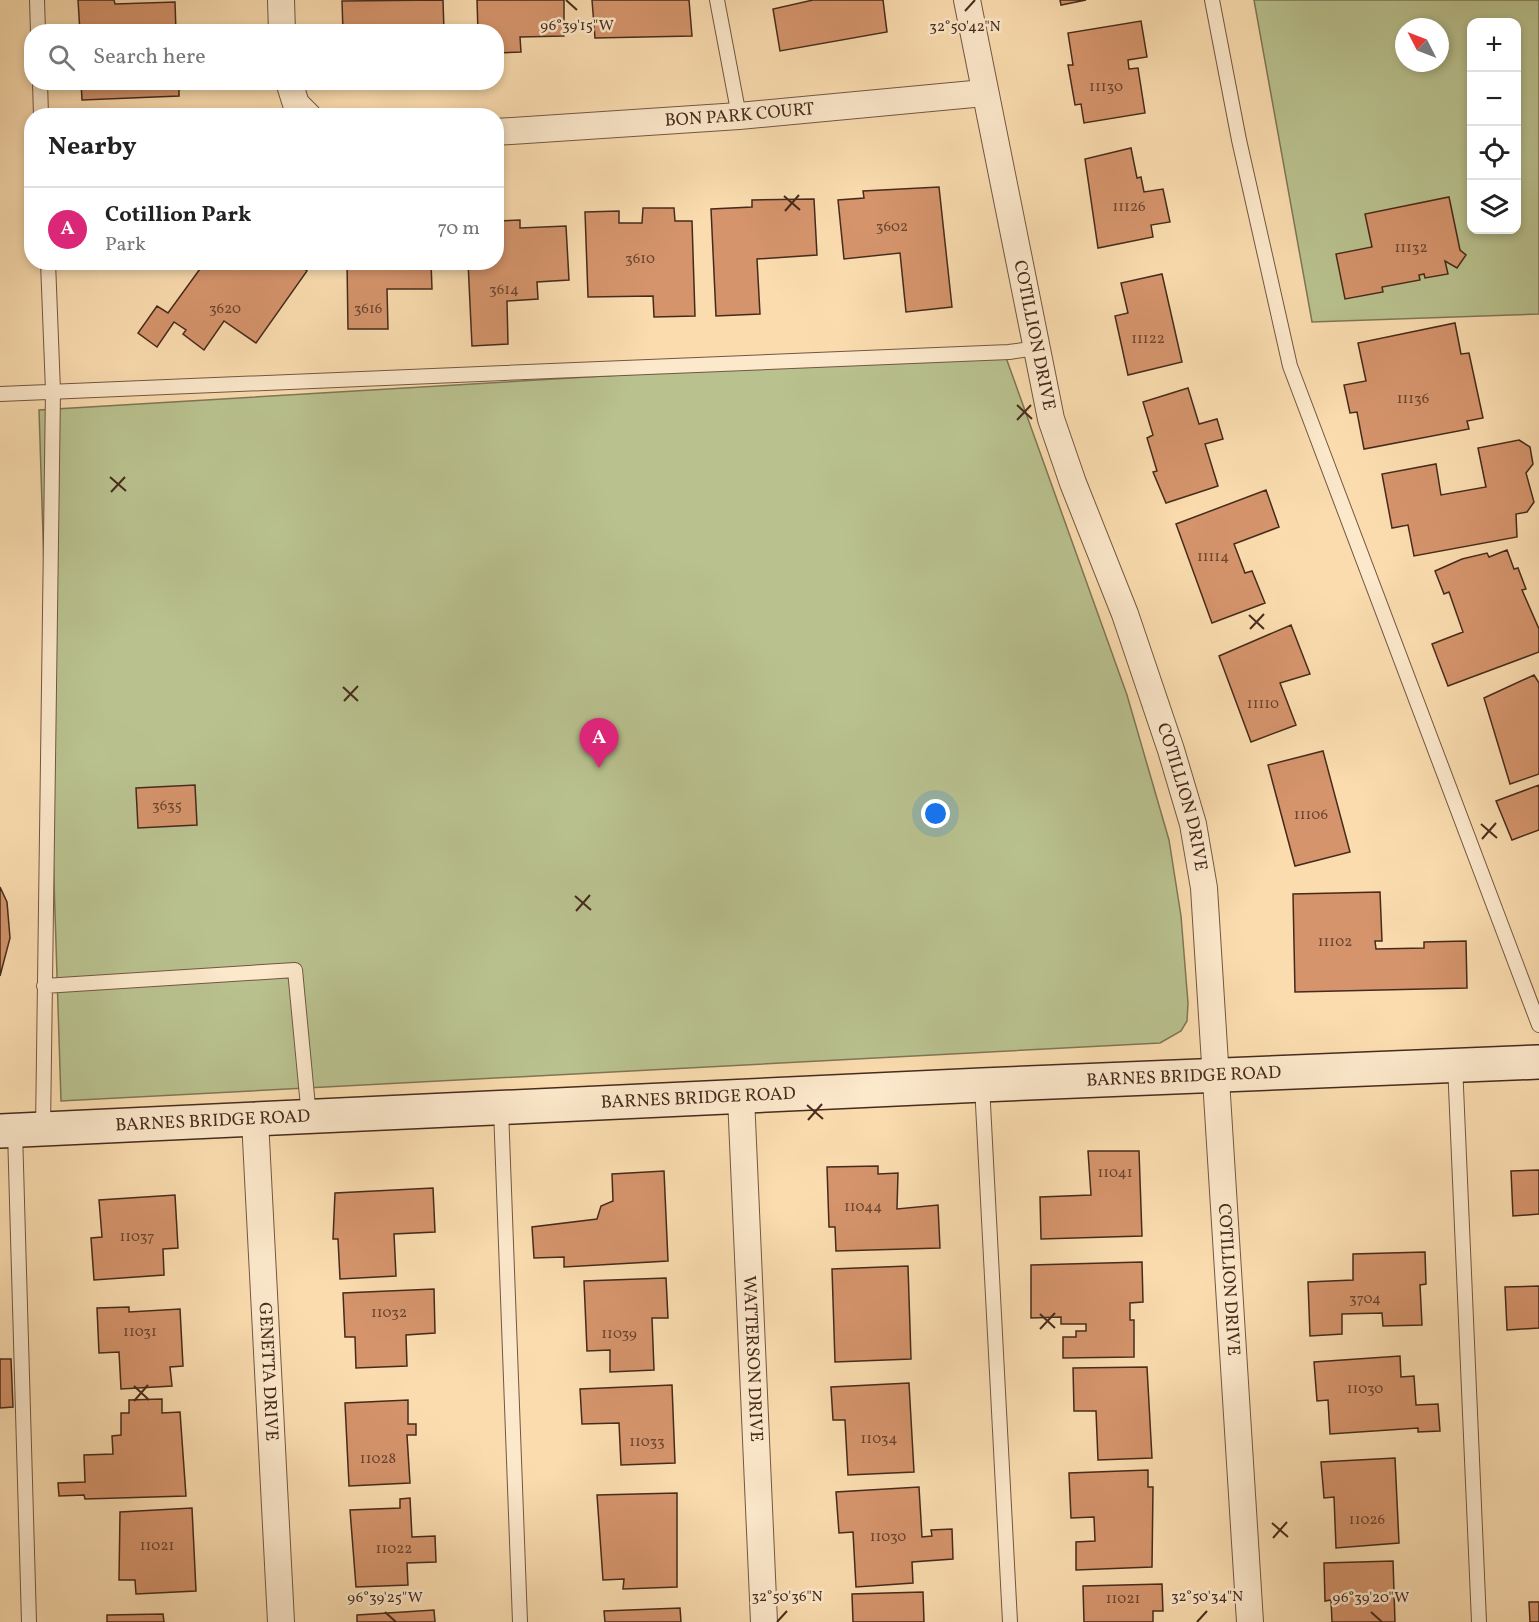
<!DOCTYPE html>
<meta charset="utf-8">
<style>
:root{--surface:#fff;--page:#f6f6f6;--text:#222;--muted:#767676;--line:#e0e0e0;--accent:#db2777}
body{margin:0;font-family:Vollkorn,serif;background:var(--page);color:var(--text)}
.controls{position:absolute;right:18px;top:18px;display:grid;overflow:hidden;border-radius:12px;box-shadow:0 3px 9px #0003}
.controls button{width:54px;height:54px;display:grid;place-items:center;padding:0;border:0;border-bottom:2px solid var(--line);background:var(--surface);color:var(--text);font:30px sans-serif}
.compass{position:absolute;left:1395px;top:18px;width:54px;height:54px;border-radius:50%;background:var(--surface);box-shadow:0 3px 9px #0003;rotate:312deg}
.you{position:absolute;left:936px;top:814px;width:21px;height:21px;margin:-15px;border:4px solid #fff;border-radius:50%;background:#1a73e8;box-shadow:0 0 0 9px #1a73e833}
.badge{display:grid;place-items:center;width:39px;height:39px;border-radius:50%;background:var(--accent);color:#fff;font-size:20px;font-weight:700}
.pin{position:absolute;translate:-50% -50px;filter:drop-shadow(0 2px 3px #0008)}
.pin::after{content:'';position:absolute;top:32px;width:21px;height:18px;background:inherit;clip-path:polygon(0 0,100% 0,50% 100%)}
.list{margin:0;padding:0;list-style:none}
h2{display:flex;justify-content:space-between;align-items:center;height:78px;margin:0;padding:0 24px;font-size:26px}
h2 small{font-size:20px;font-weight:400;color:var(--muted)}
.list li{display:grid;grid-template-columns:39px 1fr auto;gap:18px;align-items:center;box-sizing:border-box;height:84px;padding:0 24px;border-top:2px solid var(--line)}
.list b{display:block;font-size:22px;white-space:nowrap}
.list p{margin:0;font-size:20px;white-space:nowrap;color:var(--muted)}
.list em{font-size:20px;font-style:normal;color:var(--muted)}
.icon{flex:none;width:33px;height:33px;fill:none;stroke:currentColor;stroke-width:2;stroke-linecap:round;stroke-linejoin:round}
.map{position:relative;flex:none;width:1539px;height:1622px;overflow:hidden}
.search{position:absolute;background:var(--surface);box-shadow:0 3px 9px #0003;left:24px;top:24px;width:480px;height:66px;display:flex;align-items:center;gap:15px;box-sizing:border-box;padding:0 21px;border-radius:24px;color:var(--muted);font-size:22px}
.panel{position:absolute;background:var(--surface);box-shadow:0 3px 9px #0003;left:24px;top:108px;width:480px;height:162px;border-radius:24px}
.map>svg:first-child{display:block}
.green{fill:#b9c28f;stroke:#807656;stroke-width:1.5;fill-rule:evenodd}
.building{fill:#d5946c;stroke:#462b1c;stroke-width:1.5}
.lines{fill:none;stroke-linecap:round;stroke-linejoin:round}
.lane-casing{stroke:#735741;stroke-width:16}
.street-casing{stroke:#735741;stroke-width:28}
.secondary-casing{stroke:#462b1c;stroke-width:36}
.lane{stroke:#fce8cb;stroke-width:14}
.street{stroke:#fce8cb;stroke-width:26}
.secondary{stroke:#fce8cb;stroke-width:33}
.ticks{fill:none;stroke:#462b1c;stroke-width:2}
.labels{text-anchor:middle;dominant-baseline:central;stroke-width:5;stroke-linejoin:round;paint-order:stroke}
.number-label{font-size:15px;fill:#6a4530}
.street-label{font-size:18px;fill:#462b1c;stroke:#fce8cb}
.ticks-label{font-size:15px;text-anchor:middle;fill:#462b1c;stroke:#fce8cb;stroke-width:5;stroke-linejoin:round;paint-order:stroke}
</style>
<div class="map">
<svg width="1539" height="1622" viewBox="0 0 1539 1622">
<rect width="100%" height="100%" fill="#fadcaf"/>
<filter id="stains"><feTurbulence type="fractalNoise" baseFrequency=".00333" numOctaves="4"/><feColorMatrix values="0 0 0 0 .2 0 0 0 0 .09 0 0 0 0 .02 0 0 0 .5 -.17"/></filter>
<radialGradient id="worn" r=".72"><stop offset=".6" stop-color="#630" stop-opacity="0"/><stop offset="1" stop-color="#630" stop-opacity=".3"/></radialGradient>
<!-- green -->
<path class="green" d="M1254,0H1539V314L1312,322ZM1472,22H1516V230H1472ZM1404,27H1440V63H1404Z
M1004,352L1127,695L1169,840L1181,916L1188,1003L1187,1021L1181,1031L1160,1043L61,1101L39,410Z"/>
<!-- building -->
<path class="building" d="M78,0H114L115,4L175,2L176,32H80Z
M443,0L444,32H343L342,1Z
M477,0H564V36L520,37L521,52L496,53V32H478Z
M592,0H689L692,36L595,38Z
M813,0H883L887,32L780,51L773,9Z
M1060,0H1086L1061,5Z
M1141,21L1147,57L1128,60L1129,69L1138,68L1145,113L1084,123L1081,104L1075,105L1068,65H1073L1068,33Z
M81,82H179V96L82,100Z
M1131,148L1137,178L1141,177L1144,192L1163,189L1170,222L1151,225L1153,237L1098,248L1085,159Z
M939,187L952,307L906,312L900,253L844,259L838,200L864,198L863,191Z
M1449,197L1460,250L1466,255L1457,268L1445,261L1448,274L1425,278L1424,274L1419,275L1420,280L1382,287L1383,292L1345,299L1336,254L1372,247L1365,214Z
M814,199L817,255L757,259L760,314L716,316L711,209L752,207V200Z
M643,208H674L675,221H692L695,316L654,317L653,296L588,297L585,212L619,211V223H642Z
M520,220V228L566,226L569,280L537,282L538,299L507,301L508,344L472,346L468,262H496V221Z
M205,262H295L307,271L256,343L224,321L204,350L183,334L186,330L174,322L157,347L138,333L157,306L168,313Z
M347,262H431L432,289H387L388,329H348Z
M1162,274L1182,362L1128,375L1115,316L1128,313L1121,283Z
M1455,323L1461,354L1469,353L1483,418L1467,421L1469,429L1364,449L1357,412L1350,413L1344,385L1366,381L1358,343Z
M1188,388L1199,424L1217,419L1223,439L1205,444L1218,486L1166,503L1153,472L1157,471L1147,438L1153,435L1143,402Z
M1519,440L1530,447L1533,464L1526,473L1534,502L1527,512L1516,514L1517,537L1414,556L1408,525L1392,528L1382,474L1436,464L1441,495L1486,487L1478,448Z
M1266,490L1279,527L1234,544L1245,573L1252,571L1265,603L1212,623L1176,524Z
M1507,550L1514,569L1518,568L1526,589L1522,590L1539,629V652L1448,686L1432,644L1463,632L1449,592L1444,594L1435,571L1462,559L1487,553L1489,557Z
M1291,625L1310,674L1280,683L1296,725L1251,742L1219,656Z
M1534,675L1539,683V774L1510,784L1484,698Z
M1323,751L1350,852L1295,866L1268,765Z
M195,785L197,825L138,828L136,788Z
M1539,785V830L1512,840L1496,801Z
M0,887L7,902L10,938L0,976Z
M1380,892L1382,941H1375L1376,949L1424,948V942L1466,941L1467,988L1295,992L1293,894Z
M1088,1151H1139L1142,1236L1041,1239L1040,1197L1091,1195Z
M878,1166V1174L898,1173L897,1209L938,1205L940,1248L836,1251L835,1227H829L827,1167Z
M1539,1170V1214L1513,1216L1511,1171Z
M664,1171L668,1261L564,1267V1257L534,1258L532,1227L597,1219L601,1206L613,1201L612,1174Z
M433,1188L435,1232L394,1234L396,1276L340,1279L338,1239H333L335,1193Z
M175,1195L178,1248L163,1249L164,1275L94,1280L91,1238L102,1237L99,1200Z
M1425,1252L1426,1284L1420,1285L1422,1325L1383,1326L1382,1313L1342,1314V1334L1310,1336L1308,1282L1353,1280V1254Z
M1142,1262L1143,1302L1130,1303V1320H1134V1357L1063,1358V1337H1076V1331H1086V1324H1061V1317L1031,1318V1265Z
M908,1266L911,1359L835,1362L832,1269Z
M666,1278L668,1318H652L654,1370L610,1372V1350L587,1351L584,1281Z
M1539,1286V1328L1507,1330L1505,1287Z
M434,1289L435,1333L406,1335L407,1366L356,1368L355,1337H345L343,1293Z
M129,1307V1312L180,1309L183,1366L170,1367L172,1386L121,1389L119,1352L99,1353L97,1308Z
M1400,1356L1401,1377L1414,1376L1416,1405L1438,1404L1440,1431L1418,1432V1428L1330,1434L1328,1400L1317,1401L1314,1362Z
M0,1359H11L13,1407L0,1408Z
M1147,1367L1152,1458L1098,1460L1096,1411H1074L1073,1368Z
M909,1383L914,1472L848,1475L845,1420H833L831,1387Z
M672,1385L675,1463L621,1465L619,1423L582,1424L580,1389Z
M162,1399V1413L180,1412L186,1496L85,1499L84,1495L59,1496L58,1483L85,1482L84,1455L113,1454L112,1436L121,1435V1413H129V1400Z
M408,1400V1424H416V1435H407L410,1483L349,1486L345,1403Z
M1395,1458L1399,1543L1336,1548L1334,1497L1324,1498L1321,1462Z
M1148,1470V1487H1153L1152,1567L1076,1570V1542L1095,1541L1094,1517L1071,1518L1069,1473Z
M919,1487L922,1537L932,1536L931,1530L952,1529L953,1559L912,1562L913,1583L856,1587L853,1532L839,1533L836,1492Z
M677,1493V1587L623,1589L624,1579L603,1580L597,1495Z
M410,1498L412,1537L435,1536L436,1562L407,1563L408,1585L356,1587L350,1510L400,1508V1499Z
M192,1508L196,1591L136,1594L135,1580H119L120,1512Z
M1393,1561L1395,1622H1332L1331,1600L1325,1601L1324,1563Z
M1162,1584L1163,1611H1153V1622H1084L1083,1586Z
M923,1592L924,1622H853L852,1594Z
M1529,1602H1539V1622H1530Z
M680,1608L681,1622H605L604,1611Z
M434,1610L435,1622H357V1615Z
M163,1614L164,1622H107V1615Z"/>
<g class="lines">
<defs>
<path id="lane" d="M37,0L38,32
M717,0L739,116
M1212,0L1239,140L1290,366L1539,1025
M40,82L41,116
M0,394L1009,352L1037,348
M44,986L295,970L309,1117
M1455,1064L1479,1622
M982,1085L1010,1622
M501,1109L520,1622
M43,1129L53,391L48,262
M15,1131L29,1622"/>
<g id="street">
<path d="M281,0L282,32"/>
<path id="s1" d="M967,0L1051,419L1073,483L1125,614L1171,750L1193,824L1204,888L1250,1622"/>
<path d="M289,82L296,104L308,116"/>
<path id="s2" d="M496,132L739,116L984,93"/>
<path id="s3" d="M741,1097L764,1622"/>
<path id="s4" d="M255,1120L281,1622"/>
</g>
<g id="secondary">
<path id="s5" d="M0,1131L982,1085L1539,1062"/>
</g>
</defs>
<!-- lane casing -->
<use href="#lane" class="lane-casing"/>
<!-- street casing -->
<use href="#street" class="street-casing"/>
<!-- secondary casing -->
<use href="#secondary" class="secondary-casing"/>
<!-- lane -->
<use href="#lane" class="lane"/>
<!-- street -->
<use href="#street" class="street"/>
<!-- secondary -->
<use href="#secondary" class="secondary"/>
</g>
<!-- ticks -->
<path class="ticks" d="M566,0L577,10M965,11L975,0M784,196L800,210M785,211L799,195M1017,405L1032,419M1017,420L1031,405M110,477L126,491M111,492L125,477M1249,615L1264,629M1250,629L1264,614M343,687L358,701M344,701L358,686M1481,824L1497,838M1482,839L1496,823M575,896L591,910M576,911L590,895M807,1105L823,1119M808,1120L822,1104M1040,1314L1055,1328M1040,1329L1055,1313M134,1386L149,1400M134,1401L148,1385M1272,1523L1288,1537M1273,1538L1287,1522M385,1612L396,1622M1371,1612L1382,1622M777,1622L787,1611M1197,1622L1207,1611"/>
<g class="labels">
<!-- number labels -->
<g class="number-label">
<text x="1106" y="87">11130</text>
<text x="1129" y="207">11126</text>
<text x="892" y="227">3602</text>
<text x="1411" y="248">11132</text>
<text x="640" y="259">3610</text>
<text x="504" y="290">3614</text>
<text x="225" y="309">3620</text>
<text x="368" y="309">3616</text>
<text x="1148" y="339">11122</text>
<text x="1413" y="399">11136</text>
<text x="1213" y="557">11114</text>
<text x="1263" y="704">11110</text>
<text x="167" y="806">3635</text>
<text x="1311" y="815">11106</text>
<text x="1335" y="942">11102</text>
<text x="1115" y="1173">11041</text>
<text x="863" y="1207">11044</text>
<text x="137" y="1237">11037</text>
<text x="1365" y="1299">3704</text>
<text x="389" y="1313">11032</text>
<text x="140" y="1332">11031</text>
<text x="619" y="1334">11039</text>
<text x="1365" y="1389">11030</text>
<text x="879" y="1439">11034</text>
<text x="647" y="1442">11033</text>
<text x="378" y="1459">11028</text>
<text x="1367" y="1520">11026</text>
<text x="888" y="1537">11030</text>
<text x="157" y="1546">11021</text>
<text x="394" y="1549">11022</text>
<text x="1123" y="1599">11021</text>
</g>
<!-- street labels -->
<g class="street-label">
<text stroke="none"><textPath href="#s2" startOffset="244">BON PARK COURT</textPath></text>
<text stroke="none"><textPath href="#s1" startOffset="342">COTILLION DRIVE</textPath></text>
<text stroke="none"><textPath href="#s1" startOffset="828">COTILLION DRIVE</textPath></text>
<text stroke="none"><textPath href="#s5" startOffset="1185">BARNES BRIDGE ROAD</textPath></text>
<text stroke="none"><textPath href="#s5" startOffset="699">BARNES BRIDGE ROAD</textPath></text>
<text stroke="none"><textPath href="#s5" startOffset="213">BARNES BRIDGE ROAD</textPath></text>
<text stroke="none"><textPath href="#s1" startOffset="1314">COTILLION DRIVE</textPath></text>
<text stroke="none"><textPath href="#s3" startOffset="262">WATTERSON DRIVE</textPath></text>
<text stroke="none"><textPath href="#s4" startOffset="252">GENETTA DRIVE</textPath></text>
</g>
</g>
<g class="ticks-label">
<text x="577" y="30">96°39'15"W</text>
<text x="965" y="31">32°50'42"N</text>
<text x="787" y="1601">32°50'36"N</text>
<text x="1207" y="1601">32°50'34"N</text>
<text x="385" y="1602">96°39'25"W</text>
<text x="1371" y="1602">96°39'20"W</text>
</g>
<rect width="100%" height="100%" filter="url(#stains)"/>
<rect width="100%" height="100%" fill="url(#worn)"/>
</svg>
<div class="controls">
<button>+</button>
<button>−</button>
<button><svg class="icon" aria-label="locate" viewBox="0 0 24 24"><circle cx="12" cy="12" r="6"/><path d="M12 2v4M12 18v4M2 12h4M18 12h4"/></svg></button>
<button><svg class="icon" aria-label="layers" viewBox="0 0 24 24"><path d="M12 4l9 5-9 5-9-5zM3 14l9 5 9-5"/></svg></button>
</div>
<svg class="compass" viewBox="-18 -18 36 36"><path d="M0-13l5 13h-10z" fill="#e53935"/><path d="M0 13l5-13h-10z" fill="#767676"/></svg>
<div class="you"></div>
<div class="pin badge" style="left:599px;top:768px">A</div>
<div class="search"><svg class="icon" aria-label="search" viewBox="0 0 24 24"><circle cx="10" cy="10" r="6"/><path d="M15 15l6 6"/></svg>Search here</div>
<section class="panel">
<h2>Nearby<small></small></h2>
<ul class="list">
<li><span class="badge">A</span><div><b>Cotillion Park</b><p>Park</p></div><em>70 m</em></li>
</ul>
</section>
</div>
